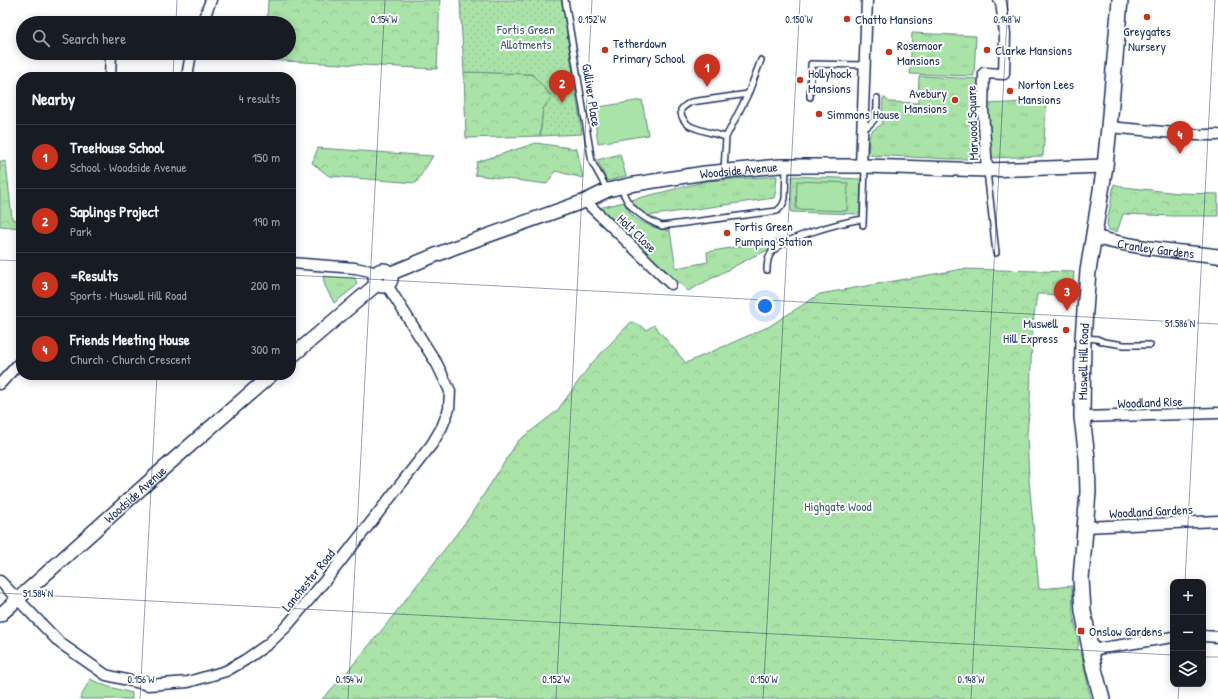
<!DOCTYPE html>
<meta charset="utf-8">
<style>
:root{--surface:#171b24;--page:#20242c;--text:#f1f3f6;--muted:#9ea1a6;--line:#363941;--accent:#c8321e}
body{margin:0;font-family:"Patrick Hand",sans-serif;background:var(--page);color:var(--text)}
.controls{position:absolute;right:12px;bottom:12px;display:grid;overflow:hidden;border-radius:8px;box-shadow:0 2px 10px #0003}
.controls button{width:36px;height:36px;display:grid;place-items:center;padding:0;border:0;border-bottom:1px solid var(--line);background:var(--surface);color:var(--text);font:20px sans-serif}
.you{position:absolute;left:765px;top:306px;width:14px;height:14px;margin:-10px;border:3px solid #fff;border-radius:50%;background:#1a73e8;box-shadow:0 0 0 6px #1a73e833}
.badge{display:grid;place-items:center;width:26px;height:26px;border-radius:50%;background:var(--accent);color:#fff;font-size:13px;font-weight:700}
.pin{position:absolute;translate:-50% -33px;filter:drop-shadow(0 1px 2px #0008)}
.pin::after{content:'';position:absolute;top:21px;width:14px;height:12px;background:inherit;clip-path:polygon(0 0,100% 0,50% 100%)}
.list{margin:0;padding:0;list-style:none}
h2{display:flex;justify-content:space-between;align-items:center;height:52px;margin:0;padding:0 16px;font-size:17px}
h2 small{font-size:13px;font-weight:400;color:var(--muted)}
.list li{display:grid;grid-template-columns:26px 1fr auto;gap:12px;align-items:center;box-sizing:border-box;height:64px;padding:0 16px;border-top:1px solid var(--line)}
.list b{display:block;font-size:15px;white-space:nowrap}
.list p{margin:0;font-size:13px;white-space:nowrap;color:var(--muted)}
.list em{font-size:13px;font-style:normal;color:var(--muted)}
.icon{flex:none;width:22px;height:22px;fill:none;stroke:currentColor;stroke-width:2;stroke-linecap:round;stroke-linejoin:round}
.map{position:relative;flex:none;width:1218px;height:699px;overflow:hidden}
.search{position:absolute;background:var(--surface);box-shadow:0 2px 10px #0003;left:16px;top:16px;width:280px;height:44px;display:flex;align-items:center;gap:10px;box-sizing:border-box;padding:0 14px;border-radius:22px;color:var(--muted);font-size:15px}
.panel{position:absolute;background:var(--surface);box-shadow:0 2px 10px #0003;left:16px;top:72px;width:280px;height:308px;border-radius:16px}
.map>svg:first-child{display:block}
.grass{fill:url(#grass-tufts);stroke:#628982}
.forest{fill:url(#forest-crowns);stroke:#628982}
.garden{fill:url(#garden-dots);stroke:#628982}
.pitch{fill:#aae3a7;stroke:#628982}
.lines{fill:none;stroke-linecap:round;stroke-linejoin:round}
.service-casing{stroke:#1b2f5e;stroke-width:8}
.minor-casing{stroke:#1b2f5e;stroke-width:13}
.tertiary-casing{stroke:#1b2f5e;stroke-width:16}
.secondary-casing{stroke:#1b2f5e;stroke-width:18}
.service{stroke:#fff;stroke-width:5}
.minor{stroke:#fff;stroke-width:10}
.tertiary{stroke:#fff;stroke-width:13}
.secondary{stroke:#fff;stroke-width:15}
.ticks{fill:none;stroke:#1b2f5e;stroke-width:1;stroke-opacity:0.45}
.poi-dot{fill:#c8321e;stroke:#fff;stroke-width:1.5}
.labels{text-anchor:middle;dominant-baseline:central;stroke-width:4;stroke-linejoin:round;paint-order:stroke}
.poi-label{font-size:13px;fill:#1b2f5e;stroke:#fff;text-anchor:start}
.park-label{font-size:13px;fill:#3f5c70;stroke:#fff}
.street-label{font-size:13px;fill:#1b2f5e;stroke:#fff}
.ticks-label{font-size:10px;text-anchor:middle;fill:#1b2f5e;stroke:#fff;stroke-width:4;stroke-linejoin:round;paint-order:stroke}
</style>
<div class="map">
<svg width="1218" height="699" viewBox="0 0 1218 699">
<defs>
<pattern id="grass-tufts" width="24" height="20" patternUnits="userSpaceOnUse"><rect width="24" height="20" fill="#aae3a7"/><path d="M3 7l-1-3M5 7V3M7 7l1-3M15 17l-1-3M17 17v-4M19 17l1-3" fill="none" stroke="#92c392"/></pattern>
<pattern id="forest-crowns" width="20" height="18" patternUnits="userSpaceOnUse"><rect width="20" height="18" fill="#aae3a7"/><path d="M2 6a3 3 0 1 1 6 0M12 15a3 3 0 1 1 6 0" fill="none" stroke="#92c392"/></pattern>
<pattern id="garden-dots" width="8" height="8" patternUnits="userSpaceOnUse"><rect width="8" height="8" fill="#aae3a7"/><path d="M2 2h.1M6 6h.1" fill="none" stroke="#92c392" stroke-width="1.8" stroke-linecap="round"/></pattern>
</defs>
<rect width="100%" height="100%" fill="#fff"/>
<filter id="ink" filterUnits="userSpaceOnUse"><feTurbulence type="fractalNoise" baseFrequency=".025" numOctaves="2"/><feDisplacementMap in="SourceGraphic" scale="8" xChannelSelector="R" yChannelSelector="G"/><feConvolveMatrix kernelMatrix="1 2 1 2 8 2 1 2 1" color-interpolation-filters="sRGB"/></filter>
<g filter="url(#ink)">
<!-- grass -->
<path class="grass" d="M912,33L976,36L974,76L910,74Z
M919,76L980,79L984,159H952L868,155L869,137L872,131L882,124L883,98H885L889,102L918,103Z
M1046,101V110L1043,156L992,158L987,104Z
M777,176L776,191L774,198L647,216L639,210L631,200L707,181Z
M792,176L861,179L860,214L791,212Z
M624,202C626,206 628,210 631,214C638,223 659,229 670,231L676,268L708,262L707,252L800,236L752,257L688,291L604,214L599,208Z
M323,276L355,278L357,284L355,287L334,303L325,286Z"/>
<!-- forest -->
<path class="forest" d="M268,0H440L437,69L265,60L266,53H289V23H267Z
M464,72L532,74L552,97L543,109L540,136L466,138Z
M536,143L577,149L583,178L555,171L547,184L475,175L477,162Z
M318,148L433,156L416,183L329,176L312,163Z
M620,154L626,176L607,181L597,160Z
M0,161L6,162L12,219L21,221V228L0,226Z
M1114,184L1124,187L1179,193L1218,194V216H1173L1123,214L1117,232L1109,230L1107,224Z
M963,269L1074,272L1072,295L1037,294L1032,331L1030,402L1027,434L1029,480L1039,589L1072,586L1073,614L1079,644L1077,649L1081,652L1091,699H322L342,678L386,625L468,519L518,441L557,411L591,364L631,322L642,326L646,330L654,325L686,363L768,327L820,294Z"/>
<!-- garden -->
<path class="garden" d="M460,0H562L582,134L540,136L543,109L552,97L532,74L464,72Z"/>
<!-- pitch -->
<path class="pitch" d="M642,100L648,135L598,143L593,108Z
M797,181L848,183L847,211L796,209Z
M90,679L106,686L132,693V699H80Z"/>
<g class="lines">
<defs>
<path id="service" d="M565,0L592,162L607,189
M810,97L811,64L864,65
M863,129C878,121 877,113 877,98
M726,137L748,94
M724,170L726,137C716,134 698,130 690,126C685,123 680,116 681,110C683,106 688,104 691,102L748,94L761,60
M987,171L996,253
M621,187C623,192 625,198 628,202C636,214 649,221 662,226L777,211L782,206L785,199L786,167
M863,225L865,167
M767,270C767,265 767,260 770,255C778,238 844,222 863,219
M1084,338L1097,339L1104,342L1124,345H1150"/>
<path id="minor" d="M202,23L211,0
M110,77L111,53
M187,77L191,53
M1109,127L1196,135H1218
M861,166L867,0
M987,170L983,110L984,73L1004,74L1005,34L1001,2L999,0
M585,201L671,284
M291,263L355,268L370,271L376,274
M0,384L21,361
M1082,417L1218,413
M1085,527L1218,521
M0,581L60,643L106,675L148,685L188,682L226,671L245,660L268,644L287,626L333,571L432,444L442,427L449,409L450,391L437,364L387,285
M1203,636L1218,637
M1090,650L1173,637"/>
<g id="tertiary">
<path id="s1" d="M1094,237C1135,248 1176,251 1218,256"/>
<circle cx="383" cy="278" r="8"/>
<path id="s2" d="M389,274L453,248L585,201L608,190L629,185L705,173L780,166H865L987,170L1105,166"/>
<path d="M291,357L377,284"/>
<path id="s3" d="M0,615L163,469L271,375"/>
</g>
<g id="secondary">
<path id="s4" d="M1102,699L1094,669L1083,611L1081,579L1088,492L1087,458L1082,417L1083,338L1088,271L1105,166L1109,127L1120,0"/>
</g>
</defs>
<!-- service casing -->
<use href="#service" class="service-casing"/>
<!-- minor casing -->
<use href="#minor" class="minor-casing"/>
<!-- tertiary casing -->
<use href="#tertiary" class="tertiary-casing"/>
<!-- secondary casing -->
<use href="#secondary" class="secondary-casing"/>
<!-- service -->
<use href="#service" class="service"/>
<!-- minor -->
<use href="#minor" class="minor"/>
<!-- tertiary -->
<use href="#tertiary" class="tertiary"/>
<!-- secondary -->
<use href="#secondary" class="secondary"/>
</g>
</g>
<!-- ticks -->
<path class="ticks" d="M176,23L177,0M173,77L174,53M0,260L21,261M291,275L1218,324M1185,582L1215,0M0,593L1173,655M1203,657H1218M140,699L157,375M348,699L385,0M556,699L592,0M763,699L800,0M971,699L1008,0M1178,699L1179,684"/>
<!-- markers -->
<g class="poi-dot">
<circle cx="1147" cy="17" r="4"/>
<circle cx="847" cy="19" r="4"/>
<circle cx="605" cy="50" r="4"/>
<circle cx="987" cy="50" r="4"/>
<circle cx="889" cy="52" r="4"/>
<circle cx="800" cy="80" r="4"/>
<circle cx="1010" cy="91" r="4"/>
<circle cx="955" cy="100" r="4"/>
<circle cx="819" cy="114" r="4"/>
<circle cx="727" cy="233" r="4"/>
<circle cx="1066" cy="330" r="4"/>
<rect x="1077" y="627" width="8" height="8" rx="2"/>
</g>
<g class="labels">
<!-- poi labels -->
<g class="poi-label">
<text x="855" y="19">Chatto Mansions</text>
<text x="1147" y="31" text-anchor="middle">Greygates<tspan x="1147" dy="15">Nursery</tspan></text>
<text x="613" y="43">Tetherdown<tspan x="613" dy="15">Primary School</tspan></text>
<text x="897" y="45">Rosemoor<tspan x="897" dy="15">Mansions</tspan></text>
<text x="995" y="50">Clarke Mansions</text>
<text x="808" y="73">Hollyhock<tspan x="808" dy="15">Mansions</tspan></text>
<text x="1018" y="84">Norton Lees<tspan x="1018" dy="15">Mansions</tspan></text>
<text x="947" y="93" text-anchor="end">Avebury<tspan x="947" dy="15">Mansions</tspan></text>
<text x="827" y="114">Simmons House</text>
<text x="735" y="226">Fortis Green<tspan x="735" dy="15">Pumping Station</tspan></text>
<text x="1058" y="323" text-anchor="end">Muswell<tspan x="1058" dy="15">Hill Express</tspan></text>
<text x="1089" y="631">Onslow Gardens</text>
</g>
<!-- park labels -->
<g class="park-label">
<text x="526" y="29">Fortis Green<tspan x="526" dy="15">Allotments</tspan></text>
<text x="838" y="506">Highgate Wood</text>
</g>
<!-- street labels -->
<g class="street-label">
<text transform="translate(592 95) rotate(81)">Gulliver Place</text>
<text transform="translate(972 123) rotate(-92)">Marwood Square</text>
<text stroke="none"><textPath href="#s2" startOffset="367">Woodside Avenue</textPath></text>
<text transform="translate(637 233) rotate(44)">Holt Close</text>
<text stroke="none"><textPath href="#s1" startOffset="63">Cranley Gardens</textPath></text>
<text stroke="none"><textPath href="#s4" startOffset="340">Muswell Hill Road</textPath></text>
<text transform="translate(1150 402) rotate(-2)">Woodland Rise</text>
<text stroke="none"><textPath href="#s3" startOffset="181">Woodside Avenue</textPath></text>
<text transform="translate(1151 511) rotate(-3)">Woodland Gardens</text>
<text transform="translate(308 580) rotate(-51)">Lanchester Road</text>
</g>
</g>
<g class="ticks-label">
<text x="384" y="23">0.154°W</text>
<text x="592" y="23">0.152°W</text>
<text x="799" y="23">0.150°W</text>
<text x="1007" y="23">0.148°W</text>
<text x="1180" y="327">51.586°N</text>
<text x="38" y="597">51.584°N</text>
<text x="141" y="683">0.156°W</text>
<text x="349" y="683">0.154°W</text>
<text x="556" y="683">0.152°W</text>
<text x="764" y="683">0.150°W</text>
<text x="971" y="683">0.148°W</text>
</g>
</svg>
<div class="controls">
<button>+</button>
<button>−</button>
<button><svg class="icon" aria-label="layers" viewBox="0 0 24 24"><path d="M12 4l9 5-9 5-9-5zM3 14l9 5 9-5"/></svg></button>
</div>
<div class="you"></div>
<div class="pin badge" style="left:707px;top:87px">1</div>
<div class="pin badge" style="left:562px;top:103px">2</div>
<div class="pin badge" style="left:1067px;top:311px">3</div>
<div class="pin badge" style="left:1180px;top:154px">4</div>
<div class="search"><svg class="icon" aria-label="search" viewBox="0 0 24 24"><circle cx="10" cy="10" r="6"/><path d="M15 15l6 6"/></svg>Search here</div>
<section class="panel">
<h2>Nearby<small>4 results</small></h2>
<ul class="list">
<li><span class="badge">1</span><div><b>TreeHouse School</b><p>School · Woodside Avenue</p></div><em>150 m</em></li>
<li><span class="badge">2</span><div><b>Saplings Project</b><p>Park</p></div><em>190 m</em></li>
<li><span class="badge">3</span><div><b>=Results</b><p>Sports · Muswell Hill Road</p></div><em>200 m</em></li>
<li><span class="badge">4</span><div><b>Friends Meeting House</b><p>Church · Church Crescent</p></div><em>300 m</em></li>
</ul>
</section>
</div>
